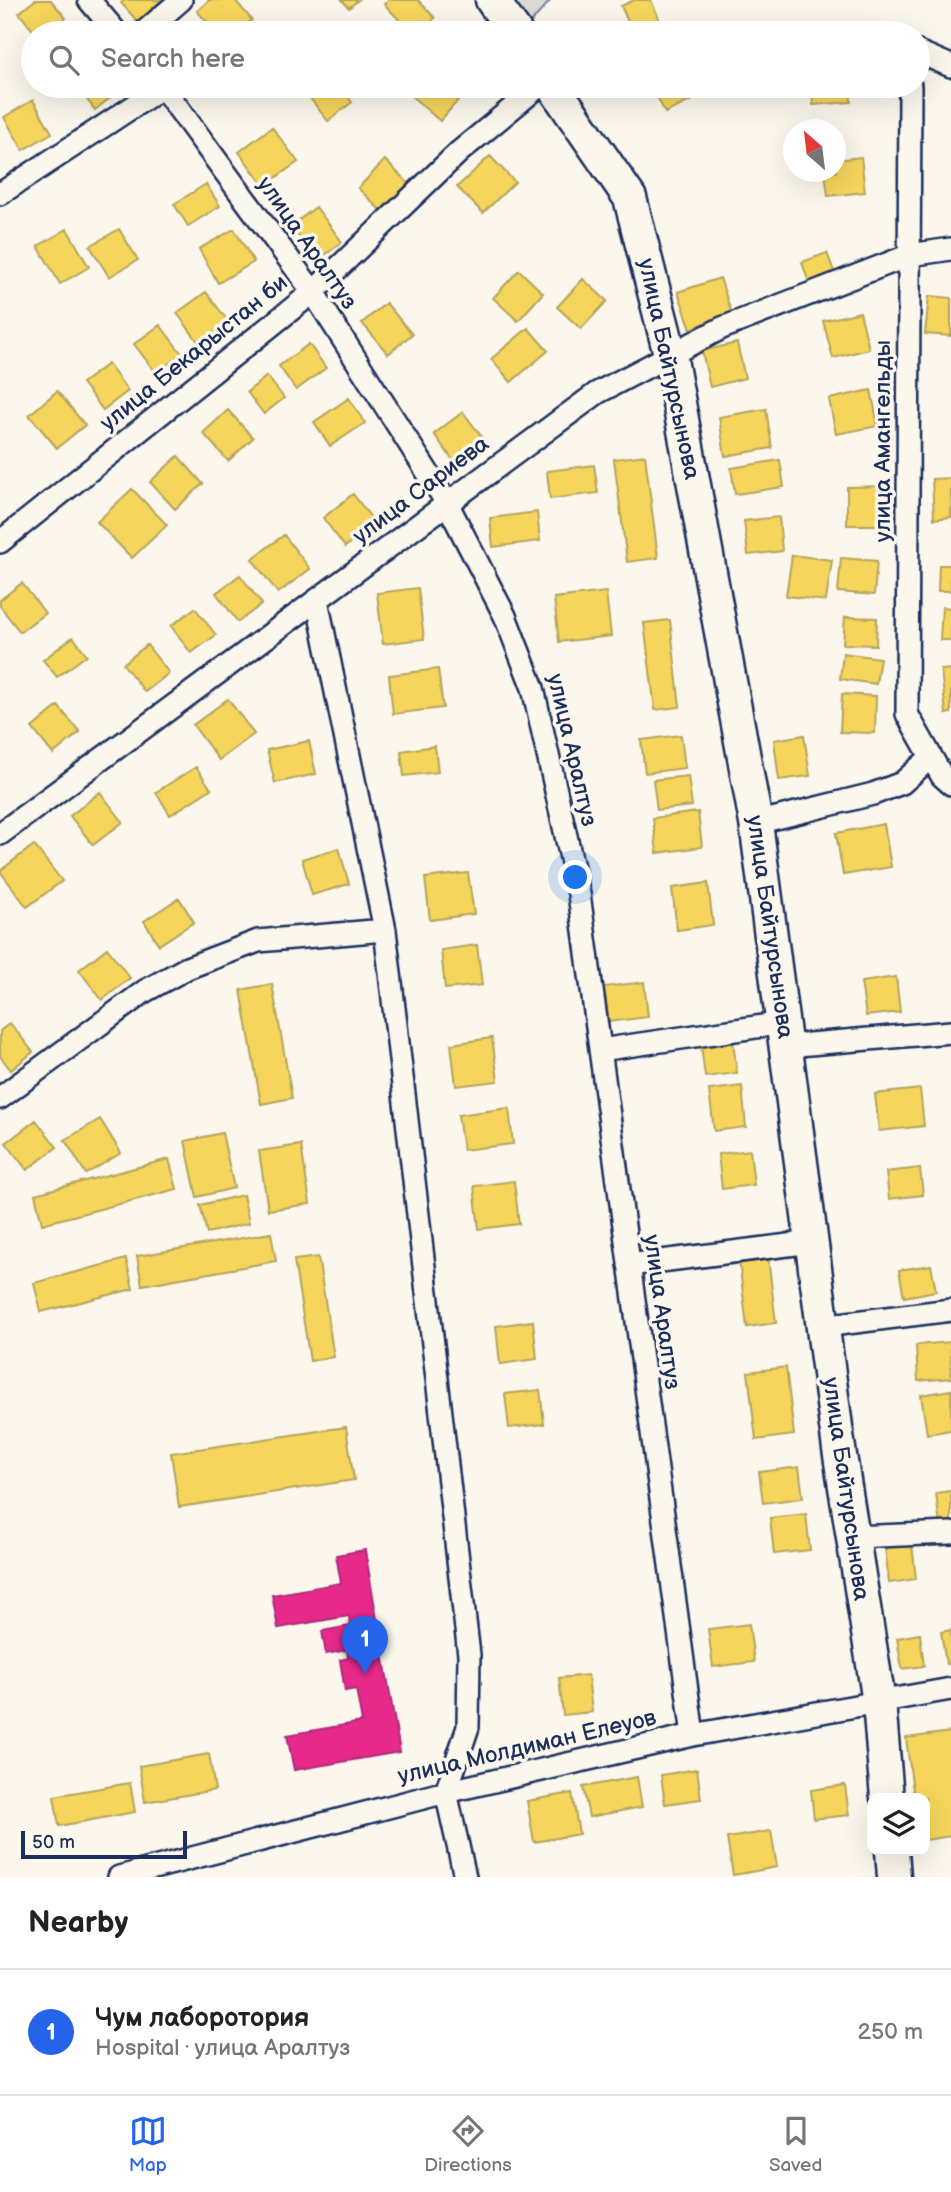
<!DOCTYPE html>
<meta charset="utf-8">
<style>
:root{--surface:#fff;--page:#f2f2f2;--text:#222;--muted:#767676;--line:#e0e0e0;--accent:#2563eb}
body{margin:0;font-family:"Balsamiq Sans",sans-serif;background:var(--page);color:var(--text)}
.controls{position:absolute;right:21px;bottom:21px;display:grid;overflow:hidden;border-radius:14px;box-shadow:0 7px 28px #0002}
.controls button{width:63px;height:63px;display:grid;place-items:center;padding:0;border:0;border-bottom:2px solid var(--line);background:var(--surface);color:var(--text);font:35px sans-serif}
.compass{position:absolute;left:783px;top:119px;width:63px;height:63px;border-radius:50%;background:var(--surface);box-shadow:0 7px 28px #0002;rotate:332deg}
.scale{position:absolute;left:21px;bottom:18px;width:166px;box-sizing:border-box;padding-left:7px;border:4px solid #1b2f5e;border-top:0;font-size:19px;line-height:24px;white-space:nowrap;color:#1b2f5e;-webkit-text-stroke:5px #fbf7ec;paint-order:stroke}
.you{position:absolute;left:576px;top:878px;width:24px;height:24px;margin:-18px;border:5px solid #fff;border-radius:50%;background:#1a73e8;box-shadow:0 0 0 10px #1a73e833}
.badge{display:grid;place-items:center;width:46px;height:46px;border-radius:50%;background:var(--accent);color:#fff;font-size:23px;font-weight:700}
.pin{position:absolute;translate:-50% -58px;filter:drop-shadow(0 2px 4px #0008)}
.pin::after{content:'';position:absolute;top:37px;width:24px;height:21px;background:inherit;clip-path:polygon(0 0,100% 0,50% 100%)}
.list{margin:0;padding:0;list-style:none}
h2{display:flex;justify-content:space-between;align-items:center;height:91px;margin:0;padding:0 28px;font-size:30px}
h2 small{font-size:23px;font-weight:400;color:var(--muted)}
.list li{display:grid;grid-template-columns:46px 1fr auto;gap:21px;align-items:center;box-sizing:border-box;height:126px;padding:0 28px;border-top:2px solid var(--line)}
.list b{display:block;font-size:26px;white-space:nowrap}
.list p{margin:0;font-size:23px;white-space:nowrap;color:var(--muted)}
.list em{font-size:23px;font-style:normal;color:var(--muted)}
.icon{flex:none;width:38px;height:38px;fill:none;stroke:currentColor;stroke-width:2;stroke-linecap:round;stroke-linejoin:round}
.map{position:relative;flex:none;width:951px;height:1877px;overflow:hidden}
.search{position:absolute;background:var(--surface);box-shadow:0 7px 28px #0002;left:21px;right:21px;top:21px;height:77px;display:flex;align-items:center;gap:18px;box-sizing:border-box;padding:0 24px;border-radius:38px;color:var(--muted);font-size:26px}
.sheet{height:217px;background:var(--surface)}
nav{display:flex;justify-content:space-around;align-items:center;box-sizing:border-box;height:98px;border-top:2px solid var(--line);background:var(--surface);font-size:19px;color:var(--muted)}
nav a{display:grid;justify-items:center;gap:4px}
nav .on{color:var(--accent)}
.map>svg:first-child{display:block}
.green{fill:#dadad7;stroke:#7a849a;stroke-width:2}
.homes{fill:#f6d55c;stroke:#b4a35d;stroke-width:2}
.health{fill:#e7298a;stroke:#aa2b7d;stroke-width:2}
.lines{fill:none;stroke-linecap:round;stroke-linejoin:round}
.street-casing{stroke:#1b2f5e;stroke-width:26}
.secondary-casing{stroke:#1b2f5e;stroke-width:37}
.street{stroke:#fbf7ec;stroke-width:21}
.secondary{stroke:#fbf7ec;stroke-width:32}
.labels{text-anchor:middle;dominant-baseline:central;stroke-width:7;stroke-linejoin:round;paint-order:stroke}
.street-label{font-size:23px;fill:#1b2f5e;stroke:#fbf7ec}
</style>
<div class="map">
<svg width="951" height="1877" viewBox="0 0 951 1877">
<rect width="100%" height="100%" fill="#fbf7ec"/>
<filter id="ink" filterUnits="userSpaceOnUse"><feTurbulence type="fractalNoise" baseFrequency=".0143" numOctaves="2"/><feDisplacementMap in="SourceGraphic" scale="14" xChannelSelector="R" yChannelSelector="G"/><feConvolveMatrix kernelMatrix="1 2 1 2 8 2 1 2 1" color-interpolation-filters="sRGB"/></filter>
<g filter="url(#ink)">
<!-- green -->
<path class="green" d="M507,0H551L526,28Z"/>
<!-- homes -->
<path class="homes" d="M35,0H51L66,18L48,33H35L19,13Z
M125,0H162L138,22L121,3Z
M209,0H235L252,20L236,33H217L197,11Z
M342,0H358L349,8Z
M389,0H418L435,18L419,33H412L384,4Z
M634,0H651L663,28L652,33H633L621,6Z
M186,22L195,33H172Z
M275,25L282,33H266Z
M81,86H112L117,92L95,110L78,88Z
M312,86H339L352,102L328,121L305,92Z
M400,86H466L469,88L440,121Z
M652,86H693L699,97L665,113Z
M812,86H850L851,102L813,105Z
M33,100L52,133L23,150L4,117Z
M272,127L298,162L264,186L239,152Z
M490,156L515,182L483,213L457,187Z
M861,157L865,192L828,196L825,172H836V160Z
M385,160L414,189L387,217L358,188Z
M206,184L220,206L188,226L174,204Z
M316,207L342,242L317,261L291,226Z
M67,229L89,267L60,284L38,246Z
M119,229L138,260L109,277L90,246Z
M234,229L254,262L218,283L199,249Z
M827,253L835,274L809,283L802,262Z
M519,270L543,293L518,321L493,298Z
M720,278L732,314L691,329L678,292Z
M583,279L607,301L581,329L557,307Z
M206,292L231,325L202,347L177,313Z
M929,296L951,298V336L925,334Z
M386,303L412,334L388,354L362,323Z
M860,312L869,349L833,358L823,321Z
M160,325L182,354L156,373L134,344Z
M528,328L548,351L511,382L491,359Z
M737,343L745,378L710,387L702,351Z
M309,344L326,368L296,390L279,366Z
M108,364L128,391L103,410L82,383Z
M267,376L284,398L264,414L247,392Z
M871,390L878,426L836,434L829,399Z
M57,391L85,425L57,448L29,415Z
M349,398L365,423L330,446L314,422Z
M766,409L772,448L725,456L719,417Z
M228,410L253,438L228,461L203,433Z
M463,412L488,445L458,467L434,434Z
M645,455L658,558L627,562L614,459Z
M178,456L203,484L175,509L150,482Z
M780,460L784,487L735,494L731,468Z
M594,465L598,493L550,499L547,471Z
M951,478V517L934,519L932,479Z
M884,486L885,525H847V487Z
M132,489L167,525L132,558L97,522Z
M353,494L375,523L345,547L323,518Z
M537,512L540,541L493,547L490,518Z
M779,517L782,551L748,555L744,521Z
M284,535L310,569L278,593L252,559Z
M792,555L832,560L826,601L786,596Z
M841,558L877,561L874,595L838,592Z
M939,565H951V591H938Z
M240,575L262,604L238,622L216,593Z
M22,583L45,613L20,632L0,606V600Z
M418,588L424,639L383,644L377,593Z
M606,592L611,636L559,642L554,598Z
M942,607L951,608V640H940Z
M195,608L216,635L191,653L171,626Z
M845,617L877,618L876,645L843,644Z
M670,620L680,707L655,710L644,623Z
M73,637L87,655L57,677L43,660Z
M147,645L169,673L145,692L123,664Z
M843,653L880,658L876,684L840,679Z
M438,669L443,708L393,714L389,675Z
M951,669V713L946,714L941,670Z
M842,694L876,696L875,733L840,732Z
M228,699L254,734L219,760L193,725Z
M58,706L80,732L53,754L32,728Z
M681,735L685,768L645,773L641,740Z
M804,735L810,776L779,780L774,740Z
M309,741L316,774L275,783L267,750Z
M435,746L438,772L404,776L401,751Z
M196,767L211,789L170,815L156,792Z
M688,776L692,806L657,810L653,780Z
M100,792L123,822L93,845L70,816Z
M698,812L702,847L657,853L653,818Z
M884,824L891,867L843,875L836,833Z
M34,845L62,881L27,907L0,871Z
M339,848L349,884L312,895L302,859Z
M468,873L474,914L430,920L425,878Z
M708,883L713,925L677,930L672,888Z
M179,898L194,922L159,945L144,921Z
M477,945L482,985L445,989L441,950Z
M107,948L130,978L102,1000L79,970Z
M896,977L900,1012L866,1016L861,982Z
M644,982L648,1017L609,1022L604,987Z
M272,984L292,1098L261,1104L241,990Z
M10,1023L33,1052L11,1070L0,1056V1031Z
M492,1038L498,1081L456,1086L451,1044Z
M733,1041L737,1073L705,1077L701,1045Z
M742,1086L746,1127L714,1131L709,1090Z
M920,1089L924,1126L879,1131L875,1094Z
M509,1108L513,1144L463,1150L458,1115Z
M100,1119L121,1153L86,1174L65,1140Z
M36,1120L57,1147L27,1170L6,1143Z
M222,1133L234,1188L197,1197L185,1141Z
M301,1145L310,1204L268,1210L259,1151Z
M750,1150L754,1185L722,1189L718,1154Z
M169,1159L177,1189L42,1224L35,1194Z
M920,1168L923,1195L889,1199L886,1172Z
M514,1181L519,1224L479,1229L474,1186Z
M243,1195L249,1223L207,1233L200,1205Z
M271,1233L276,1261L142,1285L137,1256Z
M318,1257L334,1357L310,1361L294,1260Z
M768,1257L776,1323L747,1327L739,1260Z
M126,1259L133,1289L41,1312L34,1283Z
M931,1265L936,1291L904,1297L899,1270Z
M533,1321L537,1359L500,1364L496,1326Z
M951,1342V1378L918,1381L916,1345Z
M786,1367L794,1435L756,1440L748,1372Z
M540,1390L544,1424L509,1428L505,1394Z
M951,1390V1430L927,1434L921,1395Z
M346,1427L354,1480L179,1507L171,1453Z
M799,1467L803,1498L763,1503L759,1472Z
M951,1491V1524L940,1526L936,1493Z
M806,1514L810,1550L774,1554L770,1518Z
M912,1544L916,1579L889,1583L885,1548Z
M749,1624L754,1662L713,1667L708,1629Z
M951,1630V1663L946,1664L941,1632Z
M920,1634L924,1666L902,1669L897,1638Z
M588,1675L592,1712L563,1715L559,1678Z
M951,1732V1836L925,1840V1798H914L906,1738Z
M209,1754L215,1790L145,1802L139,1766Z
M697,1769L701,1799L665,1804L661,1775Z
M637,1777L642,1807L589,1817L583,1787Z
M130,1783L135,1812L59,1826L54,1796Z
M845,1785L849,1815L814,1819L811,1790Z
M572,1793L579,1834L534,1842L527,1801Z
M771,1831L777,1867L733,1875L727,1838Z"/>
<!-- health -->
<path class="health" d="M365,1550L400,1752L294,1770L287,1735L362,1722L356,1689L345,1691L340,1660L348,1658L347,1650L326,1654L322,1631L350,1626L349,1616L278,1628L272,1595L341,1583L336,1555Z"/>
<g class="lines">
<defs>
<path id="street" d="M89,0L117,33
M143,33L181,0
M918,52L951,66
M162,86L313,292L447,503L505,616L533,688L579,894L693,1735
M910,86L907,714L942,776L951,784
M0,194L163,87
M0,542L313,292L459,152L539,86
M317,600L385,930L469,1655L468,1727L446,1792L465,1877
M756,823L873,794L902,783L931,757
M0,834L597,393L722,328L910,255L951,249
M786,1046L951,1032
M600,1050L783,1023
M0,1098L145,991L187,968L258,941L385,930
M629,1265L812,1242
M823,1326L951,1310
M853,1537L951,1533
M119,1877L446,1792L693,1735L951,1689"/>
<path id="secondary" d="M492,0L516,33
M553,86L630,198L670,354L756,823L839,1449L879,1702L887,1798
M892,1851L894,1877"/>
</defs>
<!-- street casing -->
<use href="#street" class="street-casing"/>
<!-- secondary casing -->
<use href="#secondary" class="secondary-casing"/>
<!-- street -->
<use href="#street" class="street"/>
<!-- secondary -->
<use href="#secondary" class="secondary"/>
</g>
</g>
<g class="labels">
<!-- street labels -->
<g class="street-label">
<text transform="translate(307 243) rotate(55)">улица Аралтуз</text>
<text transform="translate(194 353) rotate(-39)">улица Бекарыстан би</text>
<text transform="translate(669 369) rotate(78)">улица Байтурсынова</text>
<text transform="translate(883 441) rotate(-90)">улица Амангельды</text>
<text transform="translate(421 490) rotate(-37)">улица Сариева</text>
<text transform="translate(572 750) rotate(77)">улица Аралтуз</text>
<text transform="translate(770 927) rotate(82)">улица Байтурсынова</text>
<text transform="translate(662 1312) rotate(82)">улица Аралтуз</text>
<text transform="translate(846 1489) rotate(82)">улица Байтурсынова</text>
<text transform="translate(527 1747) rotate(-13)">улица Молдиман Елеуов</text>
</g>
</g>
</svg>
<div class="controls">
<button><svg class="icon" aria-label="layers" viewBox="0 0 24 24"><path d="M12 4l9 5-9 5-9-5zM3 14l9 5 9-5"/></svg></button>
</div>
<svg class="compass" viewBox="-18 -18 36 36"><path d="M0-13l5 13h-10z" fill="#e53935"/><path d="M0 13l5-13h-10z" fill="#767676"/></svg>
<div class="scale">50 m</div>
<div class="you"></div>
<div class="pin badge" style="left:365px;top:1674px">1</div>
<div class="search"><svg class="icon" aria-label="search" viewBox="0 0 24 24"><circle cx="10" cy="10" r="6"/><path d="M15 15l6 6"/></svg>Search here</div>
</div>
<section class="sheet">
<h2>Nearby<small></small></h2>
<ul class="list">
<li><span class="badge">1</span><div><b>Чум лаборотория</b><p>Hospital · улица Аралтуз</p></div><em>250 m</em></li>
</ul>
</section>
<nav>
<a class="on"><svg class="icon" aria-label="map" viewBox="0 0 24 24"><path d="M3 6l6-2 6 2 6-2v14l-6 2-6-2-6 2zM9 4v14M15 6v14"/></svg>Map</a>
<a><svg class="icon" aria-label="directions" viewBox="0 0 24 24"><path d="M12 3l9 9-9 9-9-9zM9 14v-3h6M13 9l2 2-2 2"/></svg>Directions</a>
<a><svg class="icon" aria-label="saved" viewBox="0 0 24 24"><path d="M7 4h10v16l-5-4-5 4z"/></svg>Saved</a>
</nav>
